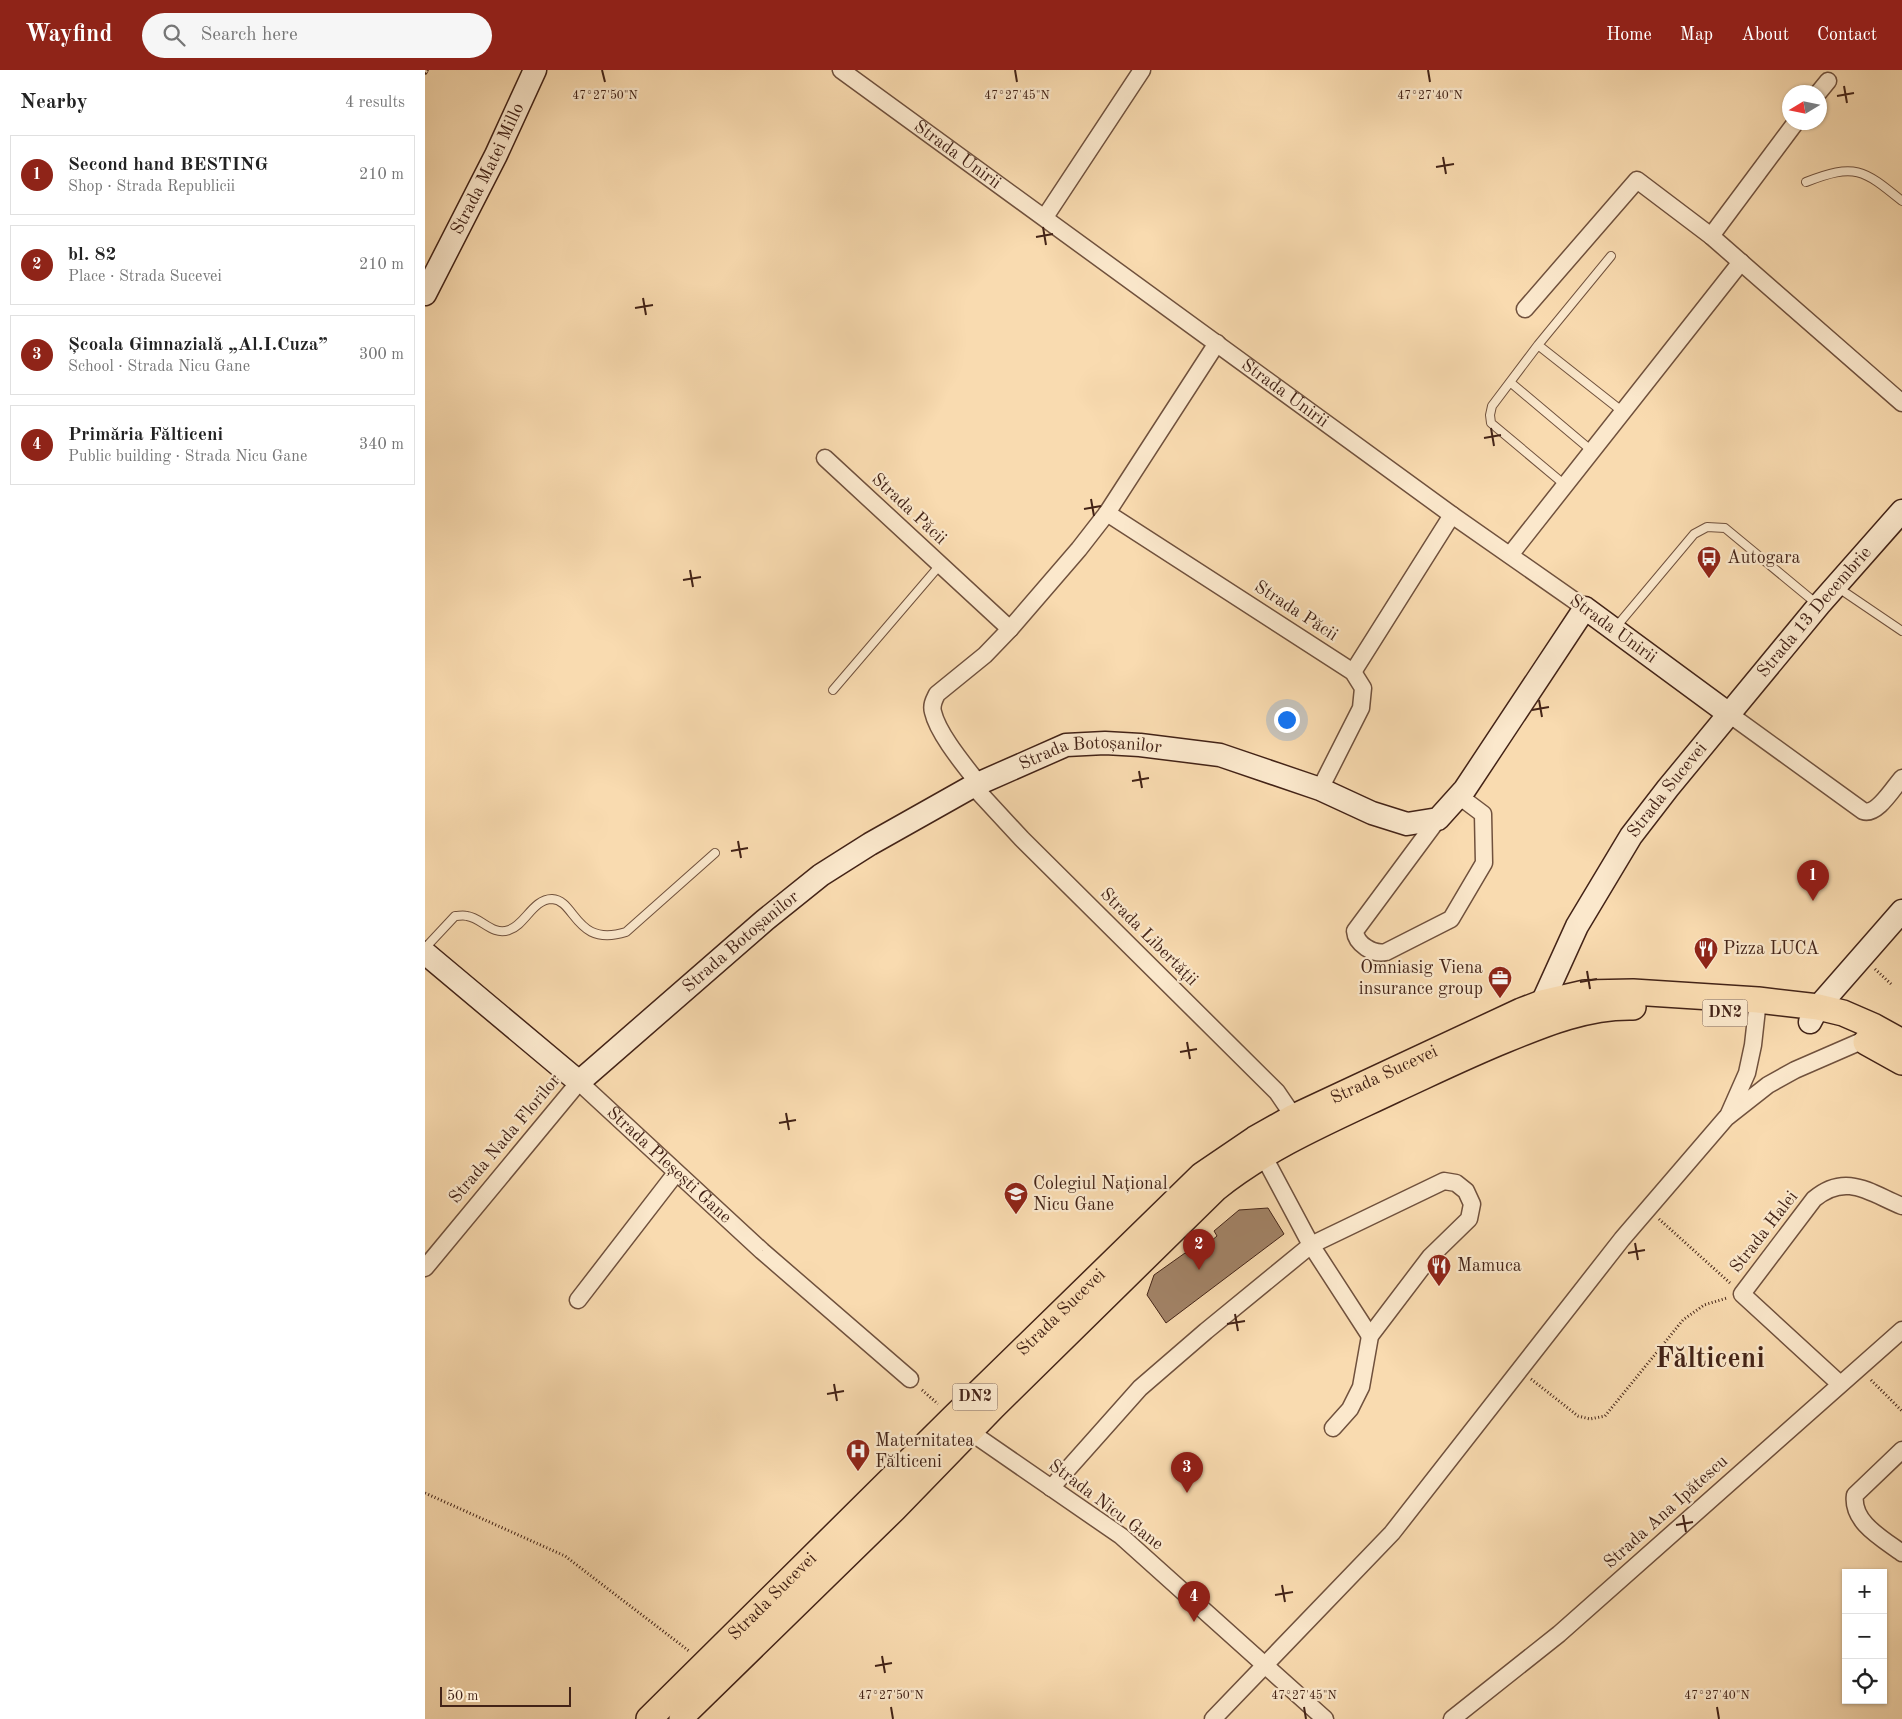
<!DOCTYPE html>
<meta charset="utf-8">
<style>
:root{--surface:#fff;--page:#f6f6f6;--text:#222;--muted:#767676;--line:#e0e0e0;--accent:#8f2418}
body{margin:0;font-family:"Old Standard TT",serif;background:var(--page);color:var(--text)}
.controls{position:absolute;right:15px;bottom:15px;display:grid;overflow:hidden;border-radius:0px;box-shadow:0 1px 4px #0004}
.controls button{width:45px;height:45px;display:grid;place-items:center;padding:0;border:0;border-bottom:1px solid var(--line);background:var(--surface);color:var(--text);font:25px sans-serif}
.compass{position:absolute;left:1357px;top:15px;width:45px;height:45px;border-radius:50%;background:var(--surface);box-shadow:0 1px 4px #0004;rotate:260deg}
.scale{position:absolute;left:15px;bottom:12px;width:131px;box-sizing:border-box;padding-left:5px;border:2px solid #432317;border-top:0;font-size:14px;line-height:18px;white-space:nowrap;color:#432317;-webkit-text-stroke:4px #fbe8cc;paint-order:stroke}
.you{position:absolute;left:861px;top:649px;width:18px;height:18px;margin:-12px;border:4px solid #fff;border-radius:50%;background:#1a73e8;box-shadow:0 0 0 8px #1a73e833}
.badge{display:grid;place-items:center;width:32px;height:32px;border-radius:50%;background:var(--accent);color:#fff;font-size:16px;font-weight:700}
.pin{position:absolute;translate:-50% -41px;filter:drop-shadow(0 1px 2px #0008)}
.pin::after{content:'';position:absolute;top:26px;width:18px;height:15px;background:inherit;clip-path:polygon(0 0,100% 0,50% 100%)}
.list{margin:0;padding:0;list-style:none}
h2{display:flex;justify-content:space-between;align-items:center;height:65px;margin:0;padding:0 20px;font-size:21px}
h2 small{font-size:16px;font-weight:400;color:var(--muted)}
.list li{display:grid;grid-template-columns:32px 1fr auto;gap:15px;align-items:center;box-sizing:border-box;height:80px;margin:0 10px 10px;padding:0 10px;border:1px solid var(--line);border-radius:0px}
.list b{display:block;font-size:19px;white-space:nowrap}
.list p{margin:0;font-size:16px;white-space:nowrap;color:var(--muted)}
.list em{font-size:16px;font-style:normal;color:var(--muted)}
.icon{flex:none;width:28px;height:28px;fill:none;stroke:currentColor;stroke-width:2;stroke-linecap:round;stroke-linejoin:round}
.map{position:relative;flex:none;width:1477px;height:1649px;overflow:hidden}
header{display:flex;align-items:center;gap:30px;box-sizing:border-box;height:70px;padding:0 25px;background:var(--accent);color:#fff}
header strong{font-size:24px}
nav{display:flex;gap:28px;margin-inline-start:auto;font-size:18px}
.search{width:350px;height:45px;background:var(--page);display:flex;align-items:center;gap:12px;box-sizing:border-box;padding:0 18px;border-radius:28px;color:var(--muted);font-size:19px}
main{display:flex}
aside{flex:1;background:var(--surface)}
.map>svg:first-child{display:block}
.building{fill:#a28367;stroke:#432317}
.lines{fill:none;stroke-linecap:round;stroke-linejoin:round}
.lane-casing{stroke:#70513d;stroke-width:10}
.street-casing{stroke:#70513d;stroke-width:19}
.secondary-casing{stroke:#432317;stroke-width:25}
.primary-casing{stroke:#432317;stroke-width:28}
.path{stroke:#432317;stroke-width:3;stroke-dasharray:1 2.5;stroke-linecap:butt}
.lane{stroke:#fbe8cc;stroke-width:8}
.street{stroke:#fbe8cc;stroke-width:16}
.secondary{stroke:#fbe8cc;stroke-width:22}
.primary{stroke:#f9dbb0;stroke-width:25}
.rail-casing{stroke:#432317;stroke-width:5.5}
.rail{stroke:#fbe8cc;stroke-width:4;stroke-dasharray:11;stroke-linecap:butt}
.ticks{fill:none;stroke:#432317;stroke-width:2}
.labels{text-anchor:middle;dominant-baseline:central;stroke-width:4.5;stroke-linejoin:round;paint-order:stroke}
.shield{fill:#fbe8cc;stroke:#7a5e4d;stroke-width:1}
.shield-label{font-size:16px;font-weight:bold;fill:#432317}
.street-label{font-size:18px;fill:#432317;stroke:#fbe8cc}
.poi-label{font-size:18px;fill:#432317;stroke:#fbe8cc;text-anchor:start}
.town-label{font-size:28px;font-weight:bold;fill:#432317;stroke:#fbe8cc}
.ticks-label{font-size:12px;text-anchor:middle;fill:#432317;stroke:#fbe8cc;stroke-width:4.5;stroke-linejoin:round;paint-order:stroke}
</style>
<header>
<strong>Wayfind</strong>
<div class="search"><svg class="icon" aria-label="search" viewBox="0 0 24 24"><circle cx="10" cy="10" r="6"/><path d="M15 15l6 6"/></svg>Search here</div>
<nav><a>Home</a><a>Map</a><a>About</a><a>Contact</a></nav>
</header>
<main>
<aside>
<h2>Nearby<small>4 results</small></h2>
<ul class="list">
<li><span class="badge">1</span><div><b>Second hand BESTING</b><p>Shop · Strada Republicii</p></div><em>210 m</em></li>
<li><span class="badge">2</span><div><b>bl. 82</b><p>Place · Strada Sucevei</p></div><em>210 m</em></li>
<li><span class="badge">3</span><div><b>Școala Gimnazială „Al.I.Cuza”</b><p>School · Strada Nicu Gane</p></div><em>300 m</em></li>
<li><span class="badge">4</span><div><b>Primăria Fălticeni</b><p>Public building · Strada Nicu Gane</p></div><em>340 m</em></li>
</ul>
</aside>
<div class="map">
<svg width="1477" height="1649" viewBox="0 0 1477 1649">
<rect width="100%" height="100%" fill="#f9dbb0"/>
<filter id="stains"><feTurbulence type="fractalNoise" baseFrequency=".004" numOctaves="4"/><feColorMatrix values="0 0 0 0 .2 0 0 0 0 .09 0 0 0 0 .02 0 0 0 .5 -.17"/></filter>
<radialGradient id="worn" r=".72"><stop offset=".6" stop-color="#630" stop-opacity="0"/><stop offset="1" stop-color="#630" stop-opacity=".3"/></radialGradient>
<!-- building -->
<path class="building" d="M843,1138L859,1164L741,1253L722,1225L729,1205L760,1183L766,1188L792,1166L789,1161L814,1140Z"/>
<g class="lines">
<defs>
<path id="lane" d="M1381,112C1430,93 1438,99 1477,131
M1113,275L1186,186
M1085,312L1167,381
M1140,415L1066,353L1065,345L1067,336L1113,275L1198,342
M1412,517L1477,561
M1191,557L1269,464L1282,457L1300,458L1392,534
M408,620L515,495
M0,878L30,846C34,846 38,845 42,846C57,848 67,866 84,860C100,855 108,829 127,829C151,830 150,878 201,862L290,783"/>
<g id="street">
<path id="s1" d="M416,0L1027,445L1160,538"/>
<path d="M1394,22L1403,11"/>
<path d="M620,147L717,0"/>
<path d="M1286,166L1371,52"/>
<path d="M1100,239L1212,110L1286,166L1477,333"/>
<path d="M400,388L585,559"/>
<path d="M682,443L928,602L938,618L936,638L895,719"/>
<path d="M1085,485L1316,192"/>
<path d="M928,602L1027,445"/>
<path d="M1304,644L1438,741C1452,746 1468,718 1477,708"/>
<path d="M554,714C540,696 513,664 508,642C506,635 509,630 512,624L560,585L585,559L654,479L682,443L792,273"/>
<path d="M548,716L597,769L852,1022L869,1047"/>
<path d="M1013,749L930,861C931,874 948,885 961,882L1026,849L1059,793L1058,744L1034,726"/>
<path d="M1303,1046L1322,1003L1328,975L1333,930"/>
<path d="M838,1085L886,1175L945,1266"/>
<path id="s2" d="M0,1198L154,1012L337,1181L485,1309"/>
<path d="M153,1230L251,1103"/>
<path d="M1415,1314L1317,1224L1389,1129C1421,1102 1445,1123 1477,1136"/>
<path d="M544,1361L696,1466L900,1649"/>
<path d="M1477,1380L1430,1425C1426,1452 1458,1469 1477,1483"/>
<path d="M626,1418L715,1318L781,1261L886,1175L1019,1111L1031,1113L1041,1121L1047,1134L1044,1149L1005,1187L945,1266L936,1317L925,1339L908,1358"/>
<path d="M788,1649L967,1463L1197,1169L1301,1048L1343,1015L1370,1000L1439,970L1445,962"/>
<path d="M1027,1649L1134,1564L1477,1260"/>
</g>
<g id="secondary">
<path id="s3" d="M0,224L71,85L110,0"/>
<path id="s4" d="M0,883L154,1012L340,850L396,805L445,774L548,716L641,675L680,673L715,675L795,685L895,719L947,743L982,754L1013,749L1040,719L1160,538L1304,644"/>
<path id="s5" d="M1116,949L1117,933L1152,856L1206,766L1243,718L1394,535L1477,441"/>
<path d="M1385,952L1393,937L1477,841"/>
</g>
<g id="primary">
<path d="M1441,972L1477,992"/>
<path id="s6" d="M224,1649L528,1348L777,1105L830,1069L869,1047L1096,941L1117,933L1160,923L1208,922L1333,930L1393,937L1418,943L1448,956L1477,972"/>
<path d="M257,1649L262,1641L469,1439L569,1336L790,1119C843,1076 908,1049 969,1020C1006,1003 1043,985 1080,970C1121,953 1163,936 1208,937"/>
</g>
</defs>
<!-- lane casing -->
<use href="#lane" class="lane-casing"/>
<!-- street casing -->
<use href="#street" class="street-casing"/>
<!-- secondary casing -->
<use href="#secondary" class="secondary-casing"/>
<!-- primary casing -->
<use href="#primary" class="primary-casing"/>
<!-- path -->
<path class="path" d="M1450,899L1466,914
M1234,1149L1305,1213
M1106,1309L1153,1346L1165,1349L1180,1346L1258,1250L1279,1235L1302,1228
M1446,1310L1477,1341
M497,1320L513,1334
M0,1423L140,1486L264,1581"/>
<!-- lane -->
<use href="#lane" class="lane"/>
<!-- street -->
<use href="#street" class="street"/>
<!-- secondary -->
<use href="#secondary" class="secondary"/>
<!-- primary -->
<use href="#primary" class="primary"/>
<defs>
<path id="rail" d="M0,2L1,0"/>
</defs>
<!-- rail casing -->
<use href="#rail" class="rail-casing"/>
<!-- rail -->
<use href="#rail" class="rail"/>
</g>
<!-- ticks -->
<path class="ticks" d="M177,0L180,12M590,0L592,12M1003,0L1005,12M1419,16L1422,33M1412,26L1429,23M1018,87L1021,104M1011,97L1029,94M618,157L621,175M611,167L628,164M218,228L221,245M210,238L228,235M1066,358L1069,376M1059,368L1076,365M666,429L669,446M659,439L676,436M265,500L268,517M258,510L276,507M1114,630L1117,647M1107,640L1124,637M714,701L717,718M707,711L724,708M313,771L316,788M306,781L323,778M1162,901L1165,919M1155,912L1172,909M762,972L765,989M755,982L772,979M361,1043L364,1060M354,1053L371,1050M1210,1173L1213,1190M1203,1183L1220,1180M810,1244L813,1261M802,1254L820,1251M409,1314L412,1331M402,1324L419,1321M1258,1445L1261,1462M1251,1455L1268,1452M857,1515L860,1532M850,1525L868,1522M457,1586L460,1603M450,1596L467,1593M466,1637L468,1649M879,1637L881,1649M1292,1637L1294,1649"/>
<!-- icons -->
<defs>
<symbol id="bus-pin" viewBox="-11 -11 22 30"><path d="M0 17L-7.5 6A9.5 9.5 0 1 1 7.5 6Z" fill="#8f2418" stroke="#fbe8cc"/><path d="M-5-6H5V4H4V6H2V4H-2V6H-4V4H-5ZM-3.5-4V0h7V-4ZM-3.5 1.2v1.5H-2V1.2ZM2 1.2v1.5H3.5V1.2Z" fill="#fff"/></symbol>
<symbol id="restaurant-pin" viewBox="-11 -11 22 30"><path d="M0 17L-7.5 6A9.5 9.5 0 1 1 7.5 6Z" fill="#8f2418" stroke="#fbe8cc"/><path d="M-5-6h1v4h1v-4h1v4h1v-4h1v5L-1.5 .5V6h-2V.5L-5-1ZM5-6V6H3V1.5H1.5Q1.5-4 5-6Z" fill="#fff"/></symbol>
<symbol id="office-pin" viewBox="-11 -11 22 30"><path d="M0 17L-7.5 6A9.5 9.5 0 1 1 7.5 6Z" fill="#8f2418" stroke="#fbe8cc"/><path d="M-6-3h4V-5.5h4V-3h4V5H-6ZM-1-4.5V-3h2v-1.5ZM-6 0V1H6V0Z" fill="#fff"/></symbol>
<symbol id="school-pin" viewBox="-11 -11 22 30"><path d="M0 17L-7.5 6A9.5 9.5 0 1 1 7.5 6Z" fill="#8f2418" stroke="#fbe8cc"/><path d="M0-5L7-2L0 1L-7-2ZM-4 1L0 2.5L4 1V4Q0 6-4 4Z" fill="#fff"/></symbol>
<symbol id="hospital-pin" viewBox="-11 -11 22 30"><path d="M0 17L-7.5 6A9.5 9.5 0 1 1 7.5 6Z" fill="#8f2418" stroke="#fbe8cc"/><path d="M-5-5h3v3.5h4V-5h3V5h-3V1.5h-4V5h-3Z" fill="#fff"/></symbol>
</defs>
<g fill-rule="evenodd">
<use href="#bus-pin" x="1270" y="474" width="28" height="38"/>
<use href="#restaurant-pin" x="1267" y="865" width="28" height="38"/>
<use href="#office-pin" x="1061" y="894" width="28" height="38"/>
<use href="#school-pin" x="577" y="1110" width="28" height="38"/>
<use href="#restaurant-pin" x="1000" y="1182" width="28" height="38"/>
<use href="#hospital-pin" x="419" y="1367" width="28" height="38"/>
</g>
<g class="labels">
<!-- shield labels -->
<g class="shield">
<rect x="1277.5" y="929.5" width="45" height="27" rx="4"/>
<rect x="527.5" y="1313.5" width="45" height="27" rx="4"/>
</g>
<g class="shield-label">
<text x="1300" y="943">DN2</text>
<text x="550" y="1327">DN2</text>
</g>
<!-- street labels -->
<g class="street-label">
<text stroke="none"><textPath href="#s1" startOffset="144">Strada Unirii</textPath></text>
<text stroke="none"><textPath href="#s3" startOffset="140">Strada Matei Millo</textPath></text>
<text stroke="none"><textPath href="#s1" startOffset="549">Strada Unirii</textPath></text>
<text transform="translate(484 439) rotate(43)">Strada Păcii</text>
<text transform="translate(871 541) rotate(33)">Strada Păcii</text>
<text stroke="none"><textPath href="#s5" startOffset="495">Strada 13 Decembrie</textPath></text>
<text transform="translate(1188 559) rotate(36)">Strada Unirii</text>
<text stroke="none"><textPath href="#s4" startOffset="820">Strada Botoșanilor</textPath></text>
<text stroke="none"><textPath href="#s5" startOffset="264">Strada Sucevei</textPath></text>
<text transform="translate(724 867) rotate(45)">Strada Libertății</text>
<text stroke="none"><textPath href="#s4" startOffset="415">Strada Botoșanilor</textPath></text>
<text stroke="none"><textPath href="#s6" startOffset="984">Strada Sucevei</textPath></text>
<text transform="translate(80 1069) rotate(-50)">Strada Nada Florilor</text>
<text stroke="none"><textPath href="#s2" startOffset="364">Strada Pleșești Gane</textPath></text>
<text transform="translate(1339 1162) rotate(-52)">Strada Halei</text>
<text stroke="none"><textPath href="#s6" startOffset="579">Strada Sucevei</textPath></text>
<text transform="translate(681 1435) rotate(37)">Strada Nicu Gane</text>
<text transform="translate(1241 1442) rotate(-42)">Strada Ana Ipătescu</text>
<text stroke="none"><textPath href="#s6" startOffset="174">Strada Sucevei</textPath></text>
</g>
<!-- poi labels -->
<g class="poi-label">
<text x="1302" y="488">Autogara</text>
<text x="1298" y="879">Pizza LUCA</text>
<text x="1058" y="898" text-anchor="end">Omniasig Viena<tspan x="1058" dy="21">insurance group</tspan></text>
<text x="608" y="1114">Colegiul Național<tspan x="608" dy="21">Nicu Gane</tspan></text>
<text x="1032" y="1196">Mamuca</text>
<text x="450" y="1371">Maternitatea<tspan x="450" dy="21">Fălticeni</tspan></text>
</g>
<!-- town labels -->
<g class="town-label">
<text x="1285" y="1290">Fălticeni</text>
</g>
</g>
<g class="ticks-label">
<text x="180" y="29">47°27'50"N</text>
<text x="1005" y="29">47°27'40"N</text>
<text x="592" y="29">47°27'45"N</text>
<text x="466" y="1629">47°27'50"N</text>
<text x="879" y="1629">47°27'45"N</text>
<text x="1292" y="1629">47°27'40"N</text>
</g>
<rect width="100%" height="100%" filter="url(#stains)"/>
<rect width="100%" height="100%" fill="url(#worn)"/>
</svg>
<div class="controls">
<button>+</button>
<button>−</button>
<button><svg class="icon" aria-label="locate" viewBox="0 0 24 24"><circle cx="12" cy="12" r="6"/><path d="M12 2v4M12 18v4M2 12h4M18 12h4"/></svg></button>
</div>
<svg class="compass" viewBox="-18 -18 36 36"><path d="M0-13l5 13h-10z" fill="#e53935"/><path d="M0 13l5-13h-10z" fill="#767676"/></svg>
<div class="scale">50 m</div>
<div class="you"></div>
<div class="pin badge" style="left:1388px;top:831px">1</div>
<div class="pin badge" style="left:774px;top:1200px">2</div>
<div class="pin badge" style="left:762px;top:1423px">3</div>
<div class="pin badge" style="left:769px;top:1552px">4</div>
</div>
</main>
